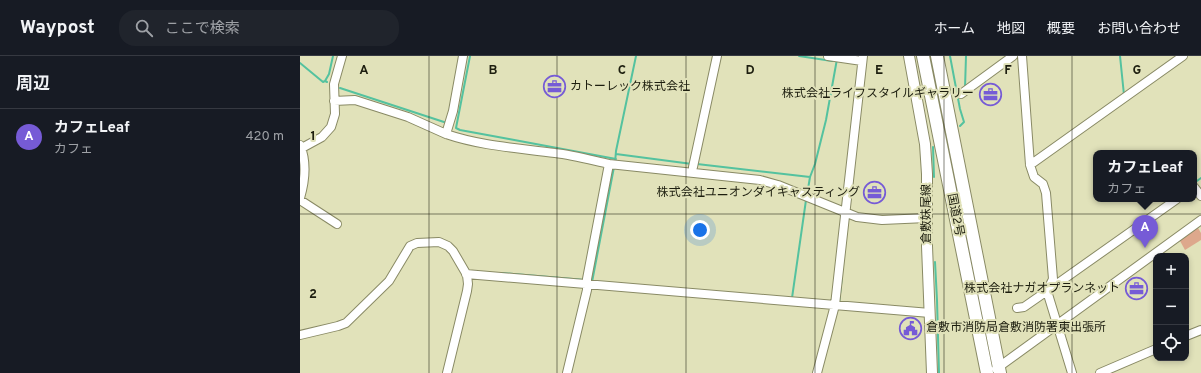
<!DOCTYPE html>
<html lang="ja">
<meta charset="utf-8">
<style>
:root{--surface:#171b24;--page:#20242c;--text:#f1f3f6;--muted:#9ea1a6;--line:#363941;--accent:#765bd6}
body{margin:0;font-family:Overpass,"Noto Sans JP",sans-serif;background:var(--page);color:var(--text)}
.controls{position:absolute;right:12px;bottom:12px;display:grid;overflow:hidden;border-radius:8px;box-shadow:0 2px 6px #0003}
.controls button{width:36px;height:36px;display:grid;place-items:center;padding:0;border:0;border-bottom:1px solid var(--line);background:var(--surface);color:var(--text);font:20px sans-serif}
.you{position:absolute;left:400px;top:174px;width:14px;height:14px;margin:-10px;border:3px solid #fff;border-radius:50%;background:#1a73e8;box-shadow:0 0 0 6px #1a73e833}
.badge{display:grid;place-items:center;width:26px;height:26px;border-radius:50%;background:var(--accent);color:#fff;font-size:13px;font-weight:700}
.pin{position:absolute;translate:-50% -33px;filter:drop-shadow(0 1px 2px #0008)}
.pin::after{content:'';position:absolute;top:21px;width:14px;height:12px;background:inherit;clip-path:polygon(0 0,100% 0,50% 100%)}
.popup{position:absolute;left:793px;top:94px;width:104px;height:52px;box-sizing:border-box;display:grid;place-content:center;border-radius:8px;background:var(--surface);filter:drop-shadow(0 1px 3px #0005);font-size:13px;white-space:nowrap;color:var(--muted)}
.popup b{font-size:15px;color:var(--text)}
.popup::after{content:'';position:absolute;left:50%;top:100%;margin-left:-8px;border:8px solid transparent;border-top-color:var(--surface)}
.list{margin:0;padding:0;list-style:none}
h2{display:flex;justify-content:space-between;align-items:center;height:52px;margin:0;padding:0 16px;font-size:17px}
h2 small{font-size:13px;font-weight:400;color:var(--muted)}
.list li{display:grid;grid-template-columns:26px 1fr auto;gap:12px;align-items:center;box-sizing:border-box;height:56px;padding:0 16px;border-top:1px solid var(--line)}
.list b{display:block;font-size:15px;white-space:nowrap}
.list p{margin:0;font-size:13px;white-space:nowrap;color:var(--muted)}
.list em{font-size:13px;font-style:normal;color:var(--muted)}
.icon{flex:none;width:22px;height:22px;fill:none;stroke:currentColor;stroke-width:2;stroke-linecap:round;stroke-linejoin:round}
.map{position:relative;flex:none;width:901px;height:317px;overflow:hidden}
header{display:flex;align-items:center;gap:24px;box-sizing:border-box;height:56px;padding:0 20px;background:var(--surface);border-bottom:1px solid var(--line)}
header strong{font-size:19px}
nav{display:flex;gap:22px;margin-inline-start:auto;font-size:14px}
.search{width:280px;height:36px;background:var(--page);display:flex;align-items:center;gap:10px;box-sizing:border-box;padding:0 14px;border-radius:16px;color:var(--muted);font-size:15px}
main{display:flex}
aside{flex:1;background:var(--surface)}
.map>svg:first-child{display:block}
.green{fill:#dda88c}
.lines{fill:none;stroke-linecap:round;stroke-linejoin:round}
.stream{stroke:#54c29f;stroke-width:2}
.minor-casing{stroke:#898a65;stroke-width:10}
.major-casing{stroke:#898a65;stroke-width:12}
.highway-casing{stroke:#898a65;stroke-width:14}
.minor{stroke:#fff;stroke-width:8}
.major{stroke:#fff;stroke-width:10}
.highway{stroke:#fff;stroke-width:12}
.grid{fill:none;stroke:#1d1e0f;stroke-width:1;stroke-opacity:0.55}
.labels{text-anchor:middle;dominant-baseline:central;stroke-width:4;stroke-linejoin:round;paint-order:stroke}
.poi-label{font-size:12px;fill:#1d1e0f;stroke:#e1e2ba;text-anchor:end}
.street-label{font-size:12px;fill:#1d1e0f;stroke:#e1e2ba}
.grid-label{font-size:13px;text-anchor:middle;font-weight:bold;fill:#1d1e0f;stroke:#e1e2ba;stroke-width:4;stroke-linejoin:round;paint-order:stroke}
</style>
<header>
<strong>Waypost</strong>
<div class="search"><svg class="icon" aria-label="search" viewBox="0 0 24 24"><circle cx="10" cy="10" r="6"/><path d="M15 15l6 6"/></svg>ここで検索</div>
<nav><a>ホーム</a><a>地図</a><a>概要</a><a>お問い合わせ</a></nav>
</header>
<main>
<aside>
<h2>周辺<small></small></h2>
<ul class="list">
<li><span class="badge">A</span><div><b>カフェLeaf</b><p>カフェ</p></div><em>420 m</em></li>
</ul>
</aside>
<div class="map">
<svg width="901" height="317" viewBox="0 0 901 317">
<rect width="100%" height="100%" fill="#e1e2ba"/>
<!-- green -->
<path class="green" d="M898,172L901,177V184L885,194L879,183Z"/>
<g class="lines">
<!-- stream -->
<path class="stream" d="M170,0L156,72L160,74L209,83L316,103
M499,0L532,5
M650,0L660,53L664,66L660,70
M820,0L824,39
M0,7L23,26L25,25L27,26
M25,25L29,18L33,0
M40,32L147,67
M657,35L661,34L665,32L666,0
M633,91L634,121
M316,98L392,108
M315,107L316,95L336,0
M397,108L510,121
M894,127L901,122
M507,139L510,121L515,108L526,64L537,3
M635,206L637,244L639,317
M201,217L285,224
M292,226L314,111
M492,242L506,144
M539,247L542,220"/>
<defs>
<path id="minor" d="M163,0L153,55L146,78C181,90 218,92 255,97C273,99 291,104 309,108L287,223V234L267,317
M528,0L562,5
M722,0L730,109L734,121L743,128L746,137L753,223L747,235L772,317
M661,38L713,0
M34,45L55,44L108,61L146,78
M0,93L22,81L31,71L35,58L34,28L42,0
M309,108L460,124L478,129L557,161L582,164L627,162
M730,109L883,0
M393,111L417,0
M894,131L901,140
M0,142C5,125 7,106 0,89
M0,144L37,168
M166,218L630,257
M717,252L724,251L747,235L877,143
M0,279L38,270L46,267L89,225L110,190L117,187L139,186L148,190L153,195L167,219L168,228L167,235L147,317
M886,280L901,274
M696,313L901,164
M517,317L535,249L563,0
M800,317L856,293"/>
<path id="major" d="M609,0L625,88L627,118V190L632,317"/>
<path id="highway" d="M623,0L687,317
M637,0L700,317"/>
</defs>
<!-- minor casing -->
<use href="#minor" class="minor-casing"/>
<!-- major casing -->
<use href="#major" class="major-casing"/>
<!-- highway casing -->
<use href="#highway" class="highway-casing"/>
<!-- minor -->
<use href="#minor" class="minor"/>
<!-- major -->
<use href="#major" class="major"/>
<!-- highway -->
<use href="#highway" class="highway"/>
</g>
<!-- grid -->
<path class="grid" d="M129,0V317M257,0V317M386,0V317M515,0V317M644,0V317M772,0V317M0,158H901"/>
<!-- icons -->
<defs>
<symbol id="office-ring" viewBox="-11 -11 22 22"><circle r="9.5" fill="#e1e2ba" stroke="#765bd6" stroke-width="1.5"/><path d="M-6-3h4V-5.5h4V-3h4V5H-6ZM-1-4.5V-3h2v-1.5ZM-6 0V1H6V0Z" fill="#765bd6"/></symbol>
<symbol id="civic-ring" viewBox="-11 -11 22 22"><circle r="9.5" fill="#e1e2ba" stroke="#765bd6" stroke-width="1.5"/><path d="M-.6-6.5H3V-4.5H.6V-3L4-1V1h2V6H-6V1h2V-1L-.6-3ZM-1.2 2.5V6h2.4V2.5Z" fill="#765bd6"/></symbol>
</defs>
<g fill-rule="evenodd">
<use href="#office-ring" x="242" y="18" width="25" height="25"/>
<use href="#office-ring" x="678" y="26" width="25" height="25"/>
<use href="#office-ring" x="562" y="124" width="25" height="25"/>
<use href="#office-ring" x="824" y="220" width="25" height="25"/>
<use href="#civic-ring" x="598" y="260" width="25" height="25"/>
</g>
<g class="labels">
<!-- poi labels -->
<g class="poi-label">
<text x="270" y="31" text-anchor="start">カトーレック株式会社</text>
<text x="674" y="38">株式会社ライフスタイルギャラリー</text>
<text x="560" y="137">株式会社ユニオンダイキャスティング</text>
<text x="820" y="233">株式会社ナガオプランネット</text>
<text x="626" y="272" text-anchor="start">倉敷市消防局倉敷消防署東出張所</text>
</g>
<!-- street labels -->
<g class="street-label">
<text transform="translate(627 158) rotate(-90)">倉敷妹尾線</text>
<text transform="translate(655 159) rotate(79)">国道2号</text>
</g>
</g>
<g class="grid-label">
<text x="64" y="18">A</text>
<text x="193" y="18">B</text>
<text x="322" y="18">C</text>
<text x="450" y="18">D</text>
<text x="579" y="18">E</text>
<text x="708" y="18">F</text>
<text x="837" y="18">G</text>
<text x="13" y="84">1</text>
<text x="13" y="242">2</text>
</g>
</svg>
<div class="controls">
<button>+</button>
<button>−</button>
<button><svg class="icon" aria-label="locate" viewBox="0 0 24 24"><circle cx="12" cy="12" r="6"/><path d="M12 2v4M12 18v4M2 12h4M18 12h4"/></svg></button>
</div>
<div class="you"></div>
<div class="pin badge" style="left:845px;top:192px">A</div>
<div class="popup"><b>カフェLeaf</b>カフェ</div>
</div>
</main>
